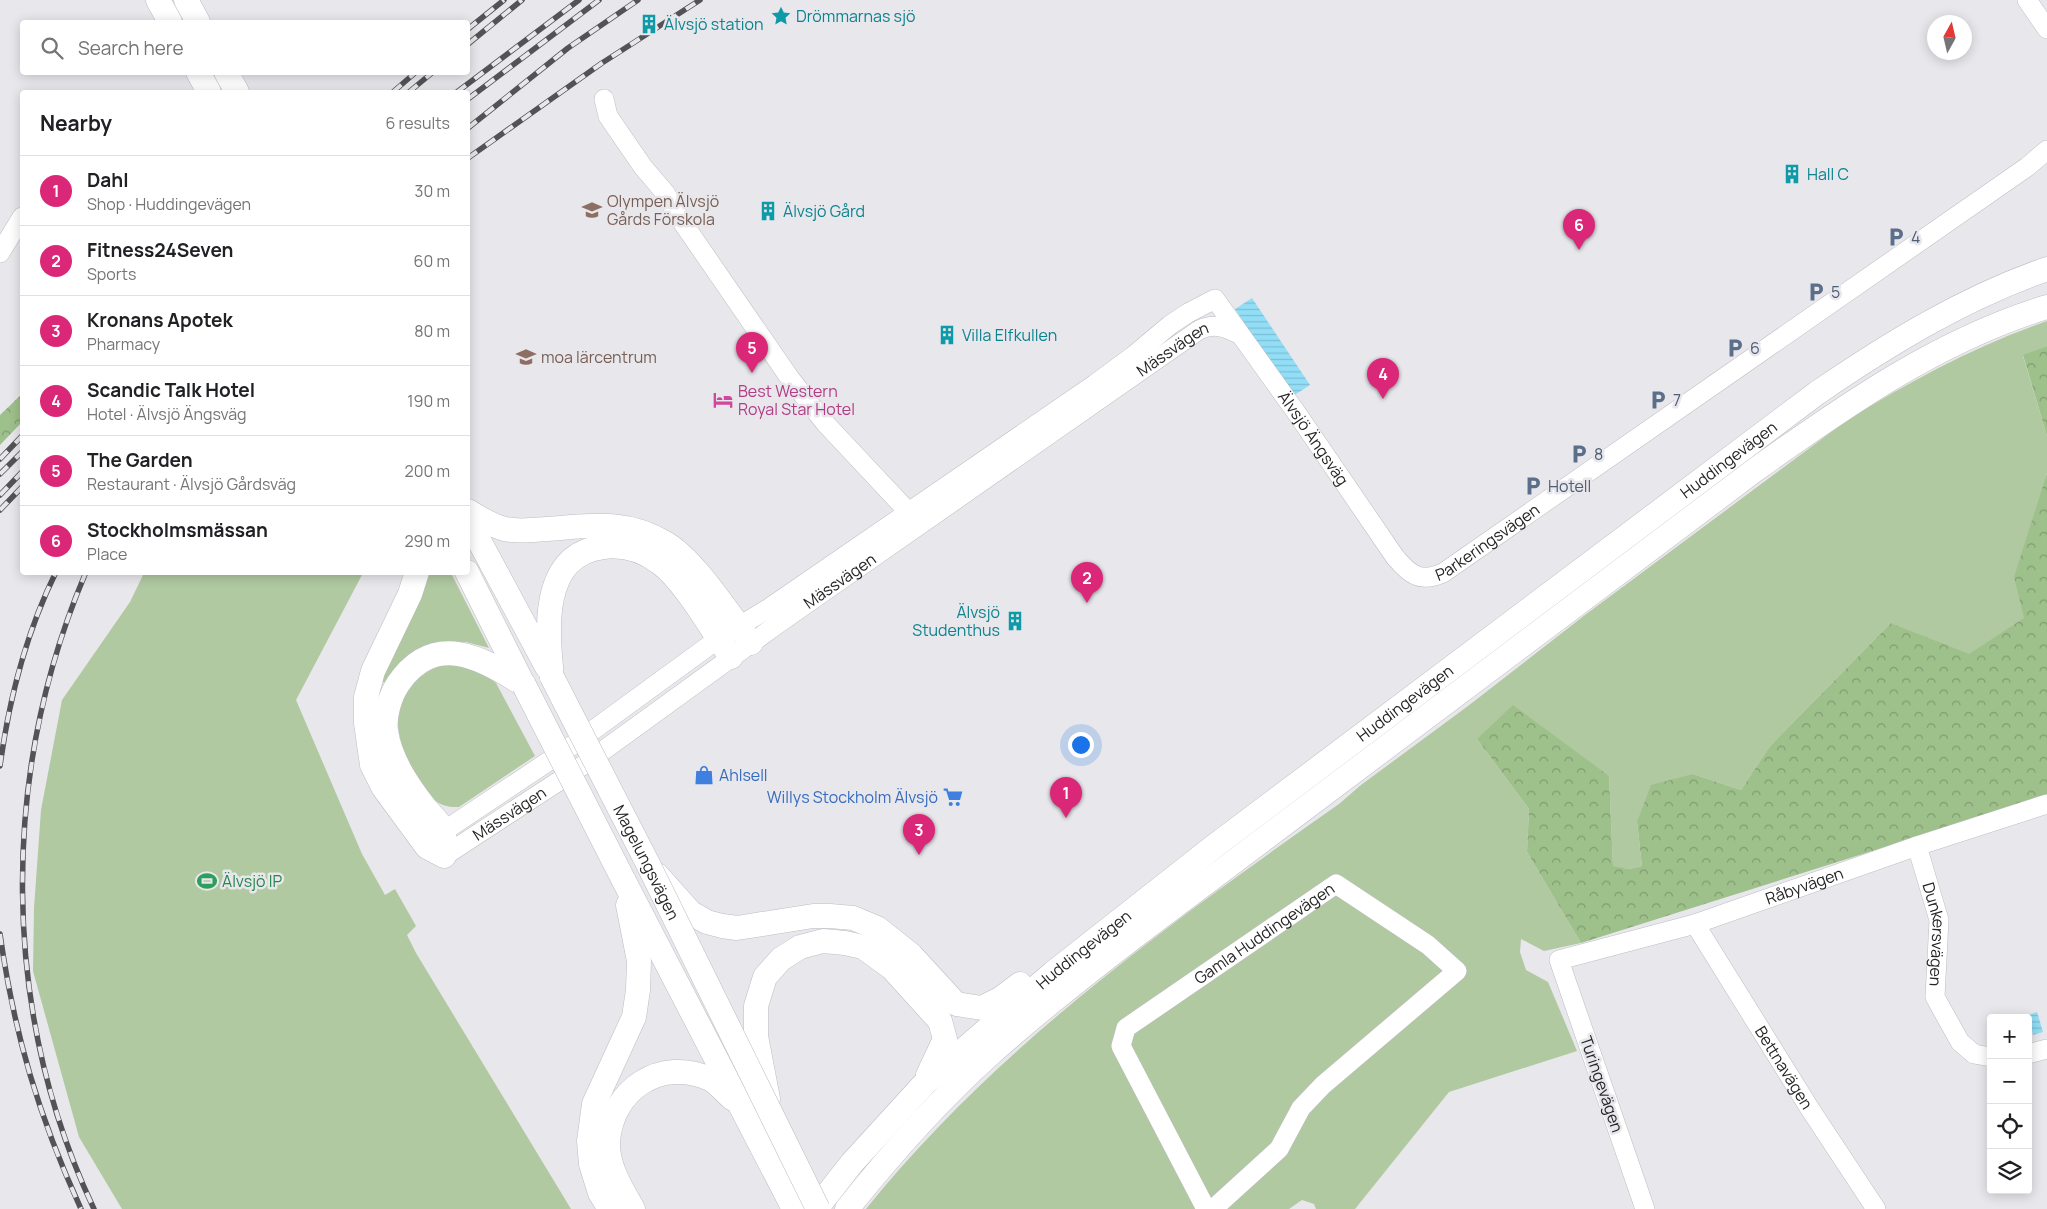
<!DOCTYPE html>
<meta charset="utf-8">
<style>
:root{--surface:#fff;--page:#f6f6f6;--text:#202124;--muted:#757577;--line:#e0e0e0;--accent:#db2777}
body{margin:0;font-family:Manrope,sans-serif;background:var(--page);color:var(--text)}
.controls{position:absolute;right:15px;bottom:15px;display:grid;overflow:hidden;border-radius:5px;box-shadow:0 2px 12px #0003}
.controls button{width:45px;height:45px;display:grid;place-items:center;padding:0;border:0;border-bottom:1px solid var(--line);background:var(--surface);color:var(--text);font:25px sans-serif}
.compass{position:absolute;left:1927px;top:15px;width:45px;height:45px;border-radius:50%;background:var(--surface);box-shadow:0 2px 12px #0003;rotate:8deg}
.you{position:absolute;left:1080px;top:744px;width:18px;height:18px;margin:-12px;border:4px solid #fff;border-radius:50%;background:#1a73e8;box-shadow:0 0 0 8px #1a73e833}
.badge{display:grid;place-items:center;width:32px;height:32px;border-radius:50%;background:var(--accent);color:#fff;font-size:16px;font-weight:700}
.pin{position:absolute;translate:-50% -41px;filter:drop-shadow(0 1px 2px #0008)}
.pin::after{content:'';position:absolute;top:26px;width:18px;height:15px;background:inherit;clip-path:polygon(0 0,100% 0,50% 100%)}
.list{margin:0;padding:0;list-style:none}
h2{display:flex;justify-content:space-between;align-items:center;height:65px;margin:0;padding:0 20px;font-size:21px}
h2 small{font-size:16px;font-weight:400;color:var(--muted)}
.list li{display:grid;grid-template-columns:32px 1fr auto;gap:15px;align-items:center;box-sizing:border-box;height:70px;padding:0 20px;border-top:1px solid var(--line)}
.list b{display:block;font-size:19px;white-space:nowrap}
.list p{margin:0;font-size:16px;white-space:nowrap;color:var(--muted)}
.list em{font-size:16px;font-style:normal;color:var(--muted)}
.icon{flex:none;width:28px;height:28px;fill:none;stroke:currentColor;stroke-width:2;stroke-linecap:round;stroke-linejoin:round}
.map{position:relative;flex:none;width:2047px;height:1209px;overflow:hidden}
.search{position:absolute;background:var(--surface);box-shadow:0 2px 12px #0003;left:20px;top:20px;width:450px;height:55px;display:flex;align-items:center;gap:12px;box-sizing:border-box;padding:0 18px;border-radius:5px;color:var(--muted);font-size:19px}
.panel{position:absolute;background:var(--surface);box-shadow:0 2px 12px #0003;left:20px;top:90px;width:450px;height:485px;border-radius:5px}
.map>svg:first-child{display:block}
.grass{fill:#b0c9a1}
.forest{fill:url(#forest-crowns)}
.water{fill:url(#water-rules)}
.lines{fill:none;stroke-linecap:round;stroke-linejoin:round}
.minor-casing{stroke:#bdbdc2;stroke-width:20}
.major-casing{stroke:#bdbdc2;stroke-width:25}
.minor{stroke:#fff;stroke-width:19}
.major{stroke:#fff;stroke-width:24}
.rail-casing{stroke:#535254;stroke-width:5.5}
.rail{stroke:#e8e7ec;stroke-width:4;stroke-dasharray:11;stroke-linecap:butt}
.major-bridge-casing{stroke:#bdbdc2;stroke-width:25;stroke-linecap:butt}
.major-bridge{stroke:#fff;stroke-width:24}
.labels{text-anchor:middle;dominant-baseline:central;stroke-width:5;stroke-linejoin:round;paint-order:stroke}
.culture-label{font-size:16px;fill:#0d838f;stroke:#e8e7ec;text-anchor:start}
.education-label{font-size:16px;fill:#785e54;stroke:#e8e7ec;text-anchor:start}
.service-label{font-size:16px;fill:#4e5e75;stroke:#e8e7ec;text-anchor:start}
.street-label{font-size:16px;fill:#252526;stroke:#e8e7ec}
.hotel-label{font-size:16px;fill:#b23c85;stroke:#e8e7ec;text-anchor:start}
.shop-label{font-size:16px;fill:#366cbe;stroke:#e8e7ec;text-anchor:start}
.leisure-label{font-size:16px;fill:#27864d;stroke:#e8e7ec;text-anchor:start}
</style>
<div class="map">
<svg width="2047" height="1209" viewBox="0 0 2047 1209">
<defs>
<pattern id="forest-crowns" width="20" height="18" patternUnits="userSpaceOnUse" patternTransform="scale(1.25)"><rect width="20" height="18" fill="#9ec08a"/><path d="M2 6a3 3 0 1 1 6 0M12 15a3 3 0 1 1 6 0" fill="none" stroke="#819c71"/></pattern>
<pattern id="water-rules" width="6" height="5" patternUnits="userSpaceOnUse" patternTransform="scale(1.25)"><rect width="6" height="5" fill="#92def6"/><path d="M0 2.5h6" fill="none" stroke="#7ebed3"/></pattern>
</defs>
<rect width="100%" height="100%" fill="#e8e7ec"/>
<!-- grass -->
<path class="grass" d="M2047,321V346L2023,356L2047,436V473L2036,512L2025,618L1969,655L1891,623L1770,746L1741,790L1693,774L1637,822L1642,866L1629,869L1613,867L1609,776L1477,739L1529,809L1527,852L1581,943L1544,951L1521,939L1520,952L1526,970L1548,982L1577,1051L1449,1092L1355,1209H1316L1314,1204L1302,1200L1289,1209H866C996,1047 1170,923 1339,804L1361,785L1468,706L1585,615L1846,421C1910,381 1975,346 2047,321Z
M144,573H363L296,700L362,854L385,895L395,889L416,926L407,935L416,953L571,1209H122L79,1137L33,971L34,908L41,810L62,700L130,602Z
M428,573H451L489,648L466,642L438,644L415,650L398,664L388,684L381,681Z
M444,664L463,665L479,670L496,683L535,756L459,807C435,808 431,796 419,779C388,733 387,686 444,664Z"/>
<!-- forest -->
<path class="forest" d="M2047,346V436L2023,355Z
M22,394V422L0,445V415Z
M2047,473V796L1581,943L1527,852L1529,809L1477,739L1513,705L1609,776L1613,866L1629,869L1642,866L1637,822L1651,785L1693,774L1741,790L1770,746L1891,623L1969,654L2024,618L2014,577Z"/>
<!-- water -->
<path class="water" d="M1252,298L1310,385L1293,396L1235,309Z
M2037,1012L2043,1032L2033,1035L2028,1015Z"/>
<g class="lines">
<defs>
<g id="minor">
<path d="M2027,0L2047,29"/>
<path d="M604,99L608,116L643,167L666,194L676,213L789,377L825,423L916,520"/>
<path d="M0,253L22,217"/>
<path id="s1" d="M435,839L444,831L570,747L718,639L769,608L1095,384L1133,356L1170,325L1188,313L1215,299L1298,415L1395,557C1410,575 1420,583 1443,573L2027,167L2047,150"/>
<path id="s2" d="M1917,846L1939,920L1935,997L1960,1042L1974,1054L1991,1057"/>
<path id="s3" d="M444,856L582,766L779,623L1199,330C1214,323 1225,327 1239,334"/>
<path id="s4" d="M1695,924L1810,1109L1876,1209"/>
<path d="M2028,1054L2047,1049"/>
<path id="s5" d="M1206,1209L1121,1046L1126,1028L1336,884L1428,945L1457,971L1323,1085L1301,1108L1279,1149L1213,1209"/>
<path id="s6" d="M1645,1209L1559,960L1695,924L1917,846L2047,804"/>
</g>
<g id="major">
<path d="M158,0L170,22"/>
<path d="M186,0L198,22"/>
<path d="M198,72L209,92"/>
<path d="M226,72L237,92"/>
<path d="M468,511C479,518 492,526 505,529C519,532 533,530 547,529C590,526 626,519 665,543C694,559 730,616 751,643"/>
<path d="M468,520L547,667"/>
<path d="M417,572L410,594L373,671L366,697V723L372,765L383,787L427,847L444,856C444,848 445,840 444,833C442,824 429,813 423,805C407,784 390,759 386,731C384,716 390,696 398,684C434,631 482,657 524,685"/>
<path d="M467,572L523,684"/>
<path d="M552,677C547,631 540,555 603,547C625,544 643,550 660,563C684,580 713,632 731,657"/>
<path d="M657,875L691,913L707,922L722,926L737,928L813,916H830L853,918L877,928L911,955L956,1004L982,1008L1000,999L1020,984"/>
<path d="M623,879L794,1209"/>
<path d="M768,1099L756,1036V1006L765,977L781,959L800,947L823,941L845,943L863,947L892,968L940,1021L945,1039L928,1075"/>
<path d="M610,1209L600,1193L591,1164L589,1141L594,1104L634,1017L638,990L639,961L628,905"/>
<path d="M633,1209C621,1188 607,1166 608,1141C612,1089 661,1057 710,1079C718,1083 726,1093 733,1099"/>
<path id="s7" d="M816,1209L852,1163L925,1083L1053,973L1212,848L1817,393C1890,343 1964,298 2047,269"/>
<path d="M847,1209C890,1155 937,1102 989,1055C1037,1012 1088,972 1139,933L1755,470C1846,405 1939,340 2047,307"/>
</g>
</defs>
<!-- minor casing -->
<use href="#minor" class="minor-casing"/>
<!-- major casing -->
<use href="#major" class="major-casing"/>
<!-- minor -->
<use href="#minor" class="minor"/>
<!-- major -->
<use href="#major" class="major"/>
<defs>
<path id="rail" d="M468,29L504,0
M468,44L522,0
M393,92L416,72
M409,92L433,72
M457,92L579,0
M468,99L599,0
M468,128L568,48L638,0
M468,158L602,63L700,0
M0,459L22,436
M0,474L22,452
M0,495L22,472
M0,510L22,487
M86,572C0,774 0,1010 94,1209
M0,766C9,699 26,633 56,572
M0,934C14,1034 39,1117 81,1209"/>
</defs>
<!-- rail casing -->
<use href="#rail" class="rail-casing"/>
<!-- rail -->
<use href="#rail" class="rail"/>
<defs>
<g id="major-bridge">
<path id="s8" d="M552,677L648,864L818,1209"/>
<path d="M524,685L623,879"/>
</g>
</defs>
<!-- major-bridge casing -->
<use href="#major-bridge" class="major-bridge-casing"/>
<!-- major-bridge -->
<use href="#major-bridge" class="major-bridge"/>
</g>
<!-- icons -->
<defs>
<symbol id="sight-bare" viewBox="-9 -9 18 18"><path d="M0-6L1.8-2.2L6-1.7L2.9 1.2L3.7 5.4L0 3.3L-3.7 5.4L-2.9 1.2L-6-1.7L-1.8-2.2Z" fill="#0f9aa8" stroke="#e8e7ec" stroke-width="2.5" paint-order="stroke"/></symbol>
<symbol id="building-bare" viewBox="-9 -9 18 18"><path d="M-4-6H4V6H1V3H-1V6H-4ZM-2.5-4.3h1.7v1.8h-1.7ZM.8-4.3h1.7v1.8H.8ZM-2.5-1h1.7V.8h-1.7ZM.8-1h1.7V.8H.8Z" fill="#0f9aa8" stroke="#e8e7ec" stroke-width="2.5" paint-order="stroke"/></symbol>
<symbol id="school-bare" viewBox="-9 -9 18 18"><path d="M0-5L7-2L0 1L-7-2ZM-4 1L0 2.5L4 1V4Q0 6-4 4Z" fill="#8d6e63" stroke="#e8e7ec" stroke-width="2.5" paint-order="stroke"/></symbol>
<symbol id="parking-bare" viewBox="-9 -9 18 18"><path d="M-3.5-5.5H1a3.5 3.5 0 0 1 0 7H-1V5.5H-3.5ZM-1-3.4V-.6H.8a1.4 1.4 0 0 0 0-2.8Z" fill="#5c6f8a" stroke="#e8e7ec" stroke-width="2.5" paint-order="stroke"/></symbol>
<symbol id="university-bare" viewBox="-9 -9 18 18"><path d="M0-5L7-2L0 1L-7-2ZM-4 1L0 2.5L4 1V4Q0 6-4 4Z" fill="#8d6e63" stroke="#e8e7ec" stroke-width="2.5" paint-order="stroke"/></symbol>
<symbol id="hotel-bare" viewBox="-9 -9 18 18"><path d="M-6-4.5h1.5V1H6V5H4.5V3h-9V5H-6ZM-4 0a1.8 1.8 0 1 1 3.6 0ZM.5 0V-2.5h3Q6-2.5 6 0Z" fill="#d1479c" stroke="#e8e7ec" stroke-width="2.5" paint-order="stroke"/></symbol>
<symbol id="shop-bare" viewBox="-9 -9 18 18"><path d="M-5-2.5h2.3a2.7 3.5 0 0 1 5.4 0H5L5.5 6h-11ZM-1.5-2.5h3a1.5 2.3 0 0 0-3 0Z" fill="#3f7fe0" stroke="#e8e7ec" stroke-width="2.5" paint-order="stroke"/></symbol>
<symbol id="supermarket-bare" viewBox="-9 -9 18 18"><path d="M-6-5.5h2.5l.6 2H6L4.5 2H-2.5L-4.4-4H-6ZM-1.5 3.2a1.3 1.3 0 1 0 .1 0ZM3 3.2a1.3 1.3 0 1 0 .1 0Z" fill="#3f7fe0" stroke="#e8e7ec" stroke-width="2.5" paint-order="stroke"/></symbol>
<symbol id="stadium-bare" viewBox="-9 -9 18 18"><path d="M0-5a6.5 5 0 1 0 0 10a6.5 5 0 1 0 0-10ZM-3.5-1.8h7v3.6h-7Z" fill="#2e9e5b" stroke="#e8e7ec" stroke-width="2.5" paint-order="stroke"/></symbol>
</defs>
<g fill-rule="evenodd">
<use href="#sight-bare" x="767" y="2" width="28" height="28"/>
<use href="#building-bare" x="635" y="10" width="28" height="28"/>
<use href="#building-bare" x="1778" y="160" width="28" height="28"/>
<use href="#school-bare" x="578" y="196" width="28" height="28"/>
<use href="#building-bare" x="754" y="197" width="28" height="28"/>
<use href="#parking-bare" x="1882" y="223" width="28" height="28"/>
<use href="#parking-bare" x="1802" y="278" width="28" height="28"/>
<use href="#building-bare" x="933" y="321" width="28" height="28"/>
<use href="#parking-bare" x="1721" y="334" width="28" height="28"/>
<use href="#university-bare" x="512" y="343" width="28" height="28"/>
<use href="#hotel-bare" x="709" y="386" width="28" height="28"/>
<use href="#parking-bare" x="1644" y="386" width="28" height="28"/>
<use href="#parking-bare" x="1565" y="440" width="28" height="28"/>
<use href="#parking-bare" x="1519" y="472" width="28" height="28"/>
<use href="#building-bare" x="1001" y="607" width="28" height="28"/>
<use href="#shop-bare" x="690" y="761" width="28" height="28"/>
<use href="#supermarket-bare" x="939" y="783" width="28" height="28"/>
<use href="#stadium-bare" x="193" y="867" width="28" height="28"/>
</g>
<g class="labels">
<!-- culture labels -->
<g class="culture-label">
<text x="796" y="16">Drömmarnas sjö</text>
<text x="664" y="24">Älvsjö station</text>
<text x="1807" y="174">Hall C</text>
<text x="783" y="211">Älvsjö Gård</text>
<text x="962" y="335">Villa Elfkullen</text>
<text x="1000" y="612" text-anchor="end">Älvsjö<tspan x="1000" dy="18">Studenthus</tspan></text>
</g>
<!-- education labels -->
<g class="education-label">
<text x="607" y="201">Olympen Älvsjö<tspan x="607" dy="18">Gårds Förskola</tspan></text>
<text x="541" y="357">moa lärcentrum</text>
</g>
<!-- service labels -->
<g class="service-label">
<text x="1911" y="237">4</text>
<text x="1831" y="292">5</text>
<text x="1750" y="348">6</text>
<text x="1673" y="400">7</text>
<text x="1594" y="454">8</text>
<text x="1548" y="486">Hotell</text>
</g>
<!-- street labels -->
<g class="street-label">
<text stroke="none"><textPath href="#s3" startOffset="888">Mässvägen</textPath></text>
<text stroke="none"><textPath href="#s1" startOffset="1120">Älvsjö Ängsväg</textPath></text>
<text stroke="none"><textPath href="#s7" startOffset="1184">Huddingevägen</textPath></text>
<text stroke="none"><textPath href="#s1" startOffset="1374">Parkeringsvägen</textPath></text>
<text stroke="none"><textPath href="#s3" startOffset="482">Mässvägen</textPath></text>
<text stroke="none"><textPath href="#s7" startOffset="779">Huddingevägen</textPath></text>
<text stroke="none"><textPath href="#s3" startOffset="78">Mässvägen</textPath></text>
<text stroke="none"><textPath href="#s8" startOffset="208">Magelungsvägen</textPath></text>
<text stroke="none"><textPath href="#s6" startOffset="520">Råbyvägen</textPath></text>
<text stroke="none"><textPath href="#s2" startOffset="91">Dunkersvägen</textPath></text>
<text stroke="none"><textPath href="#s5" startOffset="370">Gamla Huddingevägen</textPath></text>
<text stroke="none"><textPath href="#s7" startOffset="374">Huddingevägen</textPath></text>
<text stroke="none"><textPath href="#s4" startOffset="169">Bettnavägen</textPath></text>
<text transform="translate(1602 1084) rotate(71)">Turingevägen</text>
</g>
<!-- hotel labels -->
<g class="hotel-label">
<text x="738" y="391">Best Western<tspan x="738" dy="18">Royal Star Hotel</tspan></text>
</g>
<!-- shop labels -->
<g class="shop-label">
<text x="719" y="775">Ahlsell</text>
<text x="938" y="797" text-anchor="end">Willys Stockholm Älvsjö</text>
</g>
<!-- leisure labels -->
<g class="leisure-label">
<text x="222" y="881">Älvsjö IP</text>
</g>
</g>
</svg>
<div class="controls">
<button>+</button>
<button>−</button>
<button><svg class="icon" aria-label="locate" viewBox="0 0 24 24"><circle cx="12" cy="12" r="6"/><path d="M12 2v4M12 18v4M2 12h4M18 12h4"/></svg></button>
<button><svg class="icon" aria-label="layers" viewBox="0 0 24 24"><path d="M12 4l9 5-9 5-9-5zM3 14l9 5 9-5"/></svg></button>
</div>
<svg class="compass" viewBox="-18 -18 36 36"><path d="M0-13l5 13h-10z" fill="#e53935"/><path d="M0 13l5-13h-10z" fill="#757577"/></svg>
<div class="you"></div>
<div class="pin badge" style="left:1066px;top:818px">1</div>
<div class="pin badge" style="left:1087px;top:603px">2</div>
<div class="pin badge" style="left:919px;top:855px">3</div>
<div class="pin badge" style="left:1383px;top:399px">4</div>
<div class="pin badge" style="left:752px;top:373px">5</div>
<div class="pin badge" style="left:1579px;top:250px">6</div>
<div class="search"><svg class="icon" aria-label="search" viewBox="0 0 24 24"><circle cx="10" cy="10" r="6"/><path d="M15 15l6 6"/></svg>Search here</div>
<section class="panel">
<h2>Nearby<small>6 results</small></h2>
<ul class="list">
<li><span class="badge">1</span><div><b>Dahl</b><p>Shop · Huddingevägen</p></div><em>30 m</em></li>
<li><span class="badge">2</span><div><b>Fitness24Seven</b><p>Sports</p></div><em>60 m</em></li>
<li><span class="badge">3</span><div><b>Kronans Apotek</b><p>Pharmacy</p></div><em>80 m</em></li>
<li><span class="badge">4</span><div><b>Scandic Talk Hotel</b><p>Hotel · Älvsjö Ängsväg</p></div><em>190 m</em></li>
<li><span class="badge">5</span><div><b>The Garden</b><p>Restaurant · Älvsjö Gårdsväg</p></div><em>200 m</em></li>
<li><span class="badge">6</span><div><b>Stockholmsmässan</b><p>Place</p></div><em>290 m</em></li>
</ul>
</section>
</div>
